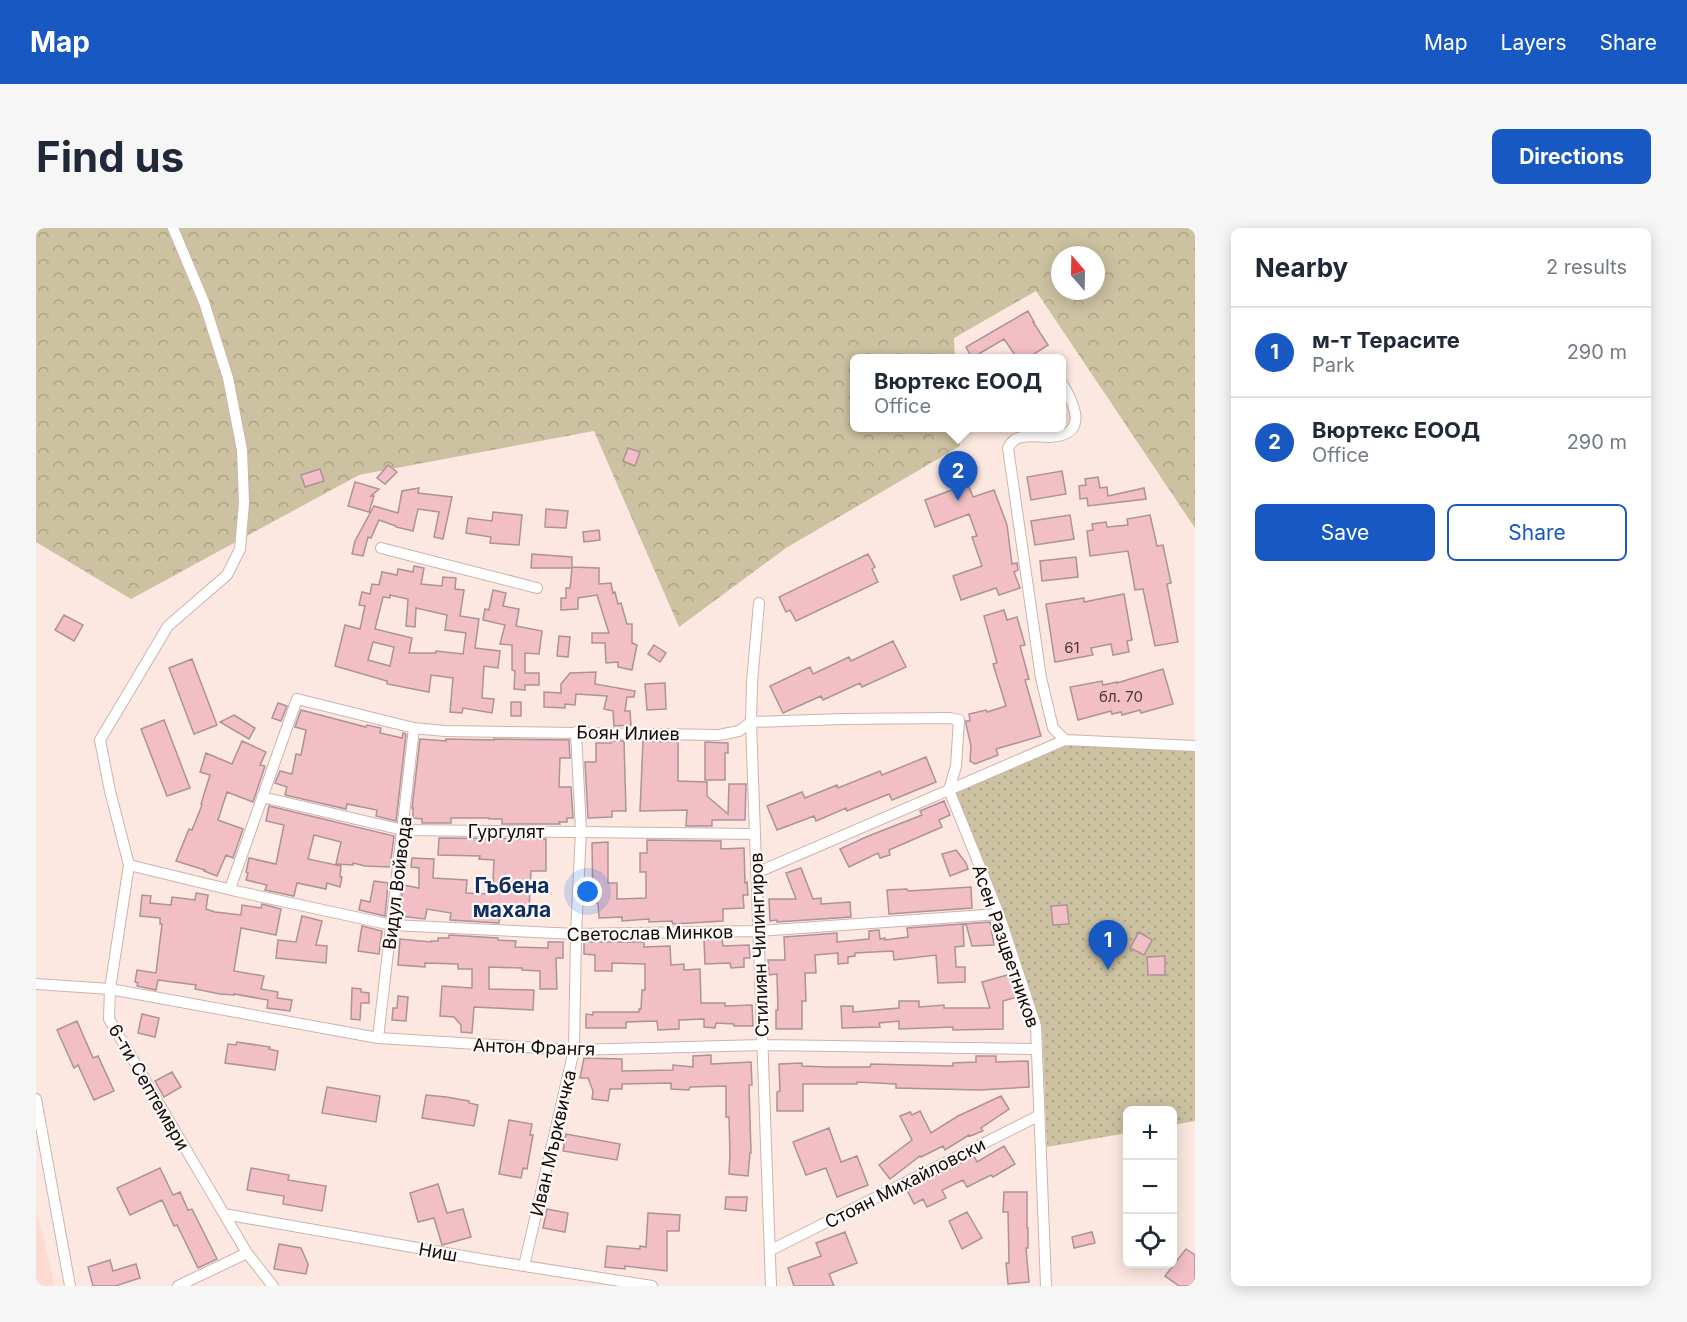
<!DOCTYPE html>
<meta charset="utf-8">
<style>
:root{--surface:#fff;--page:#f6f6f7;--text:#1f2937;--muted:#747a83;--line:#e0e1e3;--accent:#1858c3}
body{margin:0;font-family:Inter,sans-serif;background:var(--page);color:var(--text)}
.controls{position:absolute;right:18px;bottom:18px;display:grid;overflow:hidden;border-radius:9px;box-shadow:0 3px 15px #0003}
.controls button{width:54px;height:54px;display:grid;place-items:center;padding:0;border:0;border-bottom:2px solid var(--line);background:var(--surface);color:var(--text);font:30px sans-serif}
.compass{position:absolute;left:1015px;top:18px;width:54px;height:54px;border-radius:50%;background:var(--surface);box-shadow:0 3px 15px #0003;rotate:340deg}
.you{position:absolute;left:552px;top:664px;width:21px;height:21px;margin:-15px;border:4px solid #fff;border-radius:50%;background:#1a73e8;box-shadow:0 0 0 9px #1a73e833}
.badge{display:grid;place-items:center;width:39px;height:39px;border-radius:50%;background:var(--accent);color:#fff;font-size:20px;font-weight:700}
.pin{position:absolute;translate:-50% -50px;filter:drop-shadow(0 2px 3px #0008)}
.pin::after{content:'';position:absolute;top:32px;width:21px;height:18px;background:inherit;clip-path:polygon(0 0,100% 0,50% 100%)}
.popup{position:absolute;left:814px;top:126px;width:216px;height:78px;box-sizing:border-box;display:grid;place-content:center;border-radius:9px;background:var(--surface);filter:drop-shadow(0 2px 4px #0005);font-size:20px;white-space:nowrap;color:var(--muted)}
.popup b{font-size:22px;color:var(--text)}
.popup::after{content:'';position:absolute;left:50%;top:100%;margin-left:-12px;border:12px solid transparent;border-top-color:var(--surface)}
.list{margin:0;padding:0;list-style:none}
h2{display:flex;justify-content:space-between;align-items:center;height:78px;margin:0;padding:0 24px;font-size:26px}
h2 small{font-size:20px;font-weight:400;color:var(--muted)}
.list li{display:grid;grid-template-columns:39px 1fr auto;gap:18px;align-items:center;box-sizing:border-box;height:90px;padding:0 24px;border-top:2px solid var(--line)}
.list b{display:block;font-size:22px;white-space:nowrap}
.list p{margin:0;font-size:20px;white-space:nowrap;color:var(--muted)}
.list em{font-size:20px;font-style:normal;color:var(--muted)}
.actions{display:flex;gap:12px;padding:18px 24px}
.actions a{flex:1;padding:14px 0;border:2px solid var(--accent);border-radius:9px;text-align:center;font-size:21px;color:var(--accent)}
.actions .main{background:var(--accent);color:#fff}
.icon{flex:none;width:33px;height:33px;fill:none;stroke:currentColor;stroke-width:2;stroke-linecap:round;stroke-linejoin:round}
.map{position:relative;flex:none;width:1159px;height:1058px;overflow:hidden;border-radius:9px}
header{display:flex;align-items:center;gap:36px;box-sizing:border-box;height:84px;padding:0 30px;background:var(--accent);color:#fff}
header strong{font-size:28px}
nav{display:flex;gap:33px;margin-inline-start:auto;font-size:21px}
.intro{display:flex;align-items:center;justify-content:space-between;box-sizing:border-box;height:144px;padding:0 36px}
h1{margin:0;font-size:42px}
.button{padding:15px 27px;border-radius:9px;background:var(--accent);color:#fff;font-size:21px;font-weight:700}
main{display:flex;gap:36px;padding:0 36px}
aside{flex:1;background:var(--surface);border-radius:9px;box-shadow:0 3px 15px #0003}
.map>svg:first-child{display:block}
.built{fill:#fedbd1}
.forest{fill:url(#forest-crowns);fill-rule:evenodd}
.garden{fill:url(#garden-dots)}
.building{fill:#f1bfc5;stroke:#ad9296;stroke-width:1.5;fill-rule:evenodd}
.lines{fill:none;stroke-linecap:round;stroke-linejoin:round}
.street-casing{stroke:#cdb3ac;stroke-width:12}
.street{stroke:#fff;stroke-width:10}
.labels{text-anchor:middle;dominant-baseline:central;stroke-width:4.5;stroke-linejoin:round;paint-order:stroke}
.number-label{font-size:15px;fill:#4a3837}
.street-label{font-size:18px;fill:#130b08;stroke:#fef9f7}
.quarter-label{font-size:21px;font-weight:bold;fill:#0e2d61;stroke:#fef9f7}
</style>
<header>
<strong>Map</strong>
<nav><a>Map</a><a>Layers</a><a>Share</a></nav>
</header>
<div class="intro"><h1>Find us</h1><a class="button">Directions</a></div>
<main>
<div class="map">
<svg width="1159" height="1058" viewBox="0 0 1159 1058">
<defs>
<pattern id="forest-crowns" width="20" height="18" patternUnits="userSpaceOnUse" patternTransform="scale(1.5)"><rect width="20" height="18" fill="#ccc1a0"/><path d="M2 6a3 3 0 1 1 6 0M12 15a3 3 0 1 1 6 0" fill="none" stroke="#aea488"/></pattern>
<pattern id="garden-dots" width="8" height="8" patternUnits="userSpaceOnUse" patternTransform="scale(1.5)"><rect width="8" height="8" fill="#ccc1a0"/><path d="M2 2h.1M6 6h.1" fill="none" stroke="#aea488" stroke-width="1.8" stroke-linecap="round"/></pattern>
</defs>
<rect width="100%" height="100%" fill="#fde8e1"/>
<!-- built -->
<path class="built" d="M0,981L19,1058H0Z"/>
<!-- forest -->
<path class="forest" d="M0,0H1159V300L1000,63L918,110L919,130H818V200H923L924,218L750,320L643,399L558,203L323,247L95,371L0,314ZM1024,27H1060V63H1024Z"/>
<!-- garden -->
<path class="garden" d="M1031,515L1159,521V893L1137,897L1136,882H1092L1091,905L1011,919L1006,799L917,565Z"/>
<!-- building -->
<path class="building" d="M992,83L998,94H997L1012,117L992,130H981L968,111L936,130L930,119Z
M592,220L604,224L599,238L587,233Z
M352,237L361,244L349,256L341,250Z
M284,241L288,253L269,259L265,247Z
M1026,243L1030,266L995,272L991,249Z
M1062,249L1064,260L1071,259L1072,268L1108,260L1110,271L1052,278L1051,270L1044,271L1043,258L1050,257L1049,251Z
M319,254L343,261L335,268H338L333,284L312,278Z
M932,256L937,269L958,262L971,297L976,336L981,335L982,342L978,344L984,360L963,367L960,360L925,372L917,348L946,338L936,309L941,308L933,286L899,299L889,272Z
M383,260L382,265L416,269L407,311L398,309L403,284L382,281L377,303L360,299V298L343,292L335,310L332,309L327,328L316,326L319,313L338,278L362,285L366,263Z
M510,281L532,283L530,300L509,299Z
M457,284L486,287L483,317L454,315L455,309L430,305L432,290L456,293Z
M1034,287L1038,311L999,317L995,293Z
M1114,287L1121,318L1127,317L1135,355L1131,356L1142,414L1119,418L1107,361L1099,362L1092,323L1054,328L1051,303L1057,302L1056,296L1070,294L1071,299L1092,297L1091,291Z
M563,302L564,312L548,314L547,304Z
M496,326L536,329V339L563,340V356L575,355L577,365L579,364L582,376L585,375L591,396H596V415L601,417L596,442L582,439V434L570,435L569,415H556V405H573L561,367L542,370V381L525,382V370H530V360H534L536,340H495Z
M832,326L839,339L836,341L842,354L760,393L754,382L750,384L743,369Z
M1040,329L1042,349L1006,353L1004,333Z
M378,338L388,340L385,356L406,358L407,349L420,350L419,361L428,362L424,388L443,391L439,420L464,423L462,440L448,438L446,470L458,471L456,485L427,480L426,485L414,484L417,450L395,447L393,464L351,456V453L299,438L309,397L324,401L329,378L323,377L326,364L334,366L336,356L343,357L346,344L361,347L362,341L377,344ZM354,367L372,371L370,398L379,399L380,380L411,387L409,402L430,405L427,426L400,423V425H373L376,410L339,401L347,369L354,370ZM337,414L358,419L354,438L332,432Z
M457,362L470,365L467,378L483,381L480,398L506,403L503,426L489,425V445H503V457H489V462L478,461L479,443L476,442V417L464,416L469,397L447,392L449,381L453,382Z
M1088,366L1096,412L1091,413L1093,424L1077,427L1075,416L1055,420L1057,427L1019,434L1010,376L1048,370V374Z
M968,382L971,392L981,389L989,417L984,418L993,451L989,452L1005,508L960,521L962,527L939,536L934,533L935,518L930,496V493H934L933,486L950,482L951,484L970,478L957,436L961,435L948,388Z
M28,387L47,397L38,413L19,402Z
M523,408L534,409L532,429L521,428Z
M857,413L870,439L826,459L824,455L787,472L785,468L747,485L734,458L774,439L777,446L813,429L815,433Z
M618,417L630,425L624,434L612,426Z
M156,431L181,497L158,506L133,440Z
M1127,441L1137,476L1105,485L1104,482L1086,487L1085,484L1076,486L1075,483L1042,492L1034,459L1066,453L1067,457L1081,454V455Z
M560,444L559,456L599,463L598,469H591L589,483H594L595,497L578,498L577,483L568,481L571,468L540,466L539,477L529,476V480L508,479V464L525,465V456L534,445Z
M629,455L630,481L611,482L609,456Z
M475,474H485V488H475Z
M242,475L251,478L245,493L236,490Z
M265,482L330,499L331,497L345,500L344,505L366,510L367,505L370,506L360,593L340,588L341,582L311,576L310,581L249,567L251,559L239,555L244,543L256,546L260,526L265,527L270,502L259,499Z
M198,487L219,500L213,511L184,494Z
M128,492L154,560L131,568L105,501Z
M384,511L410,513V511L458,512V511L533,512L534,530H524L523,559H535L537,590H531V594H523L524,596H466V591H453V590H415V595H386V591L377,590V580H376Z
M206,513L230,524L224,537L229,538L217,574L191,564L182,592L207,601L197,630L190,627L181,648L168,643L169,642L140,633L153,601L156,602L166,577L165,576L174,547L164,544L170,525L196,536Z
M575,513H588L590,583H576V589L552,590L549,534H560V515H575Z
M607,513L642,514V553L671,554V568L692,586L693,556H710L709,592H676V598H650L651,582L604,583Z
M669,514L692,515V525H689V552H669Z
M890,529L900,554L856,572L853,566L811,583L810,580L780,593L778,588L741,602L731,578L766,564L769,570L801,557L802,560L844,543L846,547Z
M908,573L914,587L903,592L906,599L853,622L854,627L844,630L842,625L813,639L804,621L830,609L886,587L884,583Z
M233,578L358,608L354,639L329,638L317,635V637L300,636L305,614L278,607L272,631L305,638L304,649H306L304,659L291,655L290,661L261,655L258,668L229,662L231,657L210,652L212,645L210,644L213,630L240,636L248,597L230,593Z
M403,610L510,611V643H495L493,682L489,681V688L464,687L463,695L414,692L415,685L391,681L389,691L364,688L367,657L383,660V640L375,639L376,630L398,631L397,650L431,652L430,665L454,666L455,653L457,654L458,632L443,631L444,628L402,627Z
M611,612L685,613V621L708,620L709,655L711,654L712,667H707L708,680L687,681V693L637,696L636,693L613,694V691L586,693V689L563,690L562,675H557L556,615L572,614V655H581V671L610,670V644H604V625H611Z
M920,622L930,635L932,641L914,648L906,626Z
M765,640L777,671L785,670V676L814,674L815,689L741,694V692L734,693L733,671H760L750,645Z
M338,653L352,655L349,688L323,682L325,672L334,674Z
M935,659L936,680L853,686L851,662L871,661L872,663Z
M160,665L172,667L170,681L179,684L205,687L206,677L225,680L226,676L245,681L240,707L205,700L198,743L228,748L225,761L242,764L241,770L256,772L254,783L231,780L232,772L198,766V767L184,766L159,761L160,757L122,752L120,762L101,758L102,755L99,754L101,742L120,745L126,696H124V690L104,688L106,667L115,668L114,675L135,677L136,669L159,672Z
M1031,677L1033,696L1017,697L1015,678Z
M266,688L286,693L280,717L291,718L290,735L240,730L242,712L260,714Z
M954,694L958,717L936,718L930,696L927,697L928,718L919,719L920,739H929V754L902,755L900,727L858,732L857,723L819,725V728L812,729V735L802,736V725L779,727L780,745H769L770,773H766V801H740V782H742L741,746L733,747L732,732H749L748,709L801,705V714L833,711V703L843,702L844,711L849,710V712L872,709L871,700Z
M326,698L346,703L343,726L322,723Z
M1103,704L1116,712L1108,727L1094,720Z
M413,707L462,710V712L480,713L479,719L512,720V714H527V730H520L521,761H504V743L486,742V740L453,739V761L498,762L497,782L438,779L436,805L425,804V797L418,789L404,788L406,758L436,760V741H422V736L389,735V739L362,737L364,711L395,714V713H402V710H413Z
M686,711L687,718L713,717L714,730H708V739L695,740L694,735L669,736L668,712Z
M548,714H608V719L634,718L635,737L648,736V742L664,741L665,775H689V778L716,777L717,798H698V796L680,795L679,800L668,799V791L643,792V801L622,802L621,793L590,794V800H550V786L557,787V784H603V781H605L606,762H609V736L576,735V743H559V727L548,726Z
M1129,728V747H1112L1111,729Z
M975,746L981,769L967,773V801L917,802V799L863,801V793L843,795L844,799L806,800L805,778H817V784L863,780V773H883V779L908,777V780H954L946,754Z
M316,760L325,761V764L333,765V775H325L324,792L315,791Z
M362,768L372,769L370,793L356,792L357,780H361Z
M106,786L123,790L119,809L102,805Z
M41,793L57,830L62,828L78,863L58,872L42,837L38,840L21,802Z
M201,814L234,819L233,821L242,823L239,842L189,835L192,816L200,817Z
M675,827V836L715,834L716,857H713L715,925H714L712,948L693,946L694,927L693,889H690V858L654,859L653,862L635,861V855L586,856V861H574L572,873L556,871L557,863L552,850H544L548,830L586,831V843L637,842V837L657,839V828Z
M940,828H960V834L992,833L993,859L943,862L860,860V856L821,854V856H767V883H741V864L744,863L743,836L766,835V838L793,839H834L835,836L917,838V835L940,834Z
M136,844L145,859L128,869L119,853Z
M291,859L344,868L340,894L286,885Z
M390,867L410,869L433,873V875L442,877L438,898L386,890Z
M965,868L973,881L945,900L947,903L934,908L933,907L909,922L907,918L885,929L884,928L854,951L843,937L876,912L864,888L874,884L876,887L884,883L895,905L922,888Z
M473,892L496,896L494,907H497L491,941L487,940L485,950L463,946Z
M793,900L805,934L821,928L832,957L801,969L790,940L770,947L757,914Z
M530,906L584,916L581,932L527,923Z
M968,918L979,936L957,949L955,947L931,959L927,952L906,962L910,970L891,979L887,971L878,976L871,962L938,928L941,934Z
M124,940L137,967L144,964L152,982L156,981L181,1031L162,1040L141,997L138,998L126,972L94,987L81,960Z
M215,940L253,947L252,952L290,958L286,983L247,976L248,968L211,962Z
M402,956L411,985L427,981L435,1009L406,1017L398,990L382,994L374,965Z
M968,964H991V1000H992V1020H990L993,1054L972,1056L970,1035H973L972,984H967Z
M690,969H711L710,983L689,981Z
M511,981L532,985L529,1004L507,1000Z
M931,984L946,1010L926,1021L913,993Z
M612,985L644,987L643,1003H631V1043L589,1038V1041L569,1039L571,1018L604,1021V1018L610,1019Z
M809,1004L821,1035L793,1046L798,1058H758L752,1040L785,1028L780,1015Z
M1056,1004L1059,1015L1038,1020L1036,1009Z
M243,1016L265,1020L272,1036L270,1046L238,1041Z
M1150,1021L1159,1027V1058H1143L1129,1048Z
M74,1032L77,1043L100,1036L104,1050L79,1058H57L52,1039Z"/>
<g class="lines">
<defs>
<path id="street" d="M137,0L168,74L192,150L206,222L208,275L204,321L191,347L132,398L64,512L74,563L93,637L74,761L73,791L211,1025L237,1058
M1026,155C1039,177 1053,207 1014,209C1005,209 995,207 986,209C979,210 975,214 972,220L1005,450L1017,500L1029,512
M345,320L501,360
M723,375L716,454L715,494L735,1058
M226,569L367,602L719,606
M93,637L204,664L356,697L540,706L724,703L963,686
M720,645L1029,512L1159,518
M194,661L261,471L378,500L409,503L683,507L703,503L715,494L806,491L914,490L923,492L920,538L913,562L963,686L1000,798L1010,1058
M0,756L74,761L342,810L538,822L727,817L1000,821
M342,810L378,500
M0,871L34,1058
M188,986L450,1032L616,1058
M735,1022L1002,888
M488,1038L538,822L540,706L545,603L540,504
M142,1058L211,1025"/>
</defs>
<!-- street casing -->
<use href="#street" class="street-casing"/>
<!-- street -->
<use href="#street" class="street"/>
</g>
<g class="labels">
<!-- number labels -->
<g class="number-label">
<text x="1036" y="419">61</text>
<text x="1085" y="468">бл. 70</text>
</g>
<!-- street labels -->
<g class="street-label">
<text transform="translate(592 505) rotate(1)">Боян Илиев</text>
<text x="470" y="603">Гургулят</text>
<text transform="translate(361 655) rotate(-83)">Видул Войвода</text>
<text transform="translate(614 705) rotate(-1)">Светослав Минков</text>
<text transform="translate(723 717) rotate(-92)">Стилиян Чилингиров</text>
<text transform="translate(970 718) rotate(71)">Асен Разцветников</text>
<text transform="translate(498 819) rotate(2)">Антон Франгя</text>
<text transform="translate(113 859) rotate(60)">6-ти Септември</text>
<text transform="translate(517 915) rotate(-77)">Иван Мърквичка</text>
<text transform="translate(869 955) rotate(-27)">Стоян Михайловски</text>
<text transform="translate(402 1024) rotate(10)">Ниш</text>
</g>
<!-- quarter labels -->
<g class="quarter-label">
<text x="476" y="657">Гъбена<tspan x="476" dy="24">махала</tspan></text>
</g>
</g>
</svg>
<div class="controls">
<button>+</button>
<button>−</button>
<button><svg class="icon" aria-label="locate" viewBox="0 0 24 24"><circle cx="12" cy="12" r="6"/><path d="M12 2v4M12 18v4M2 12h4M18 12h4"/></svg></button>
</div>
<svg class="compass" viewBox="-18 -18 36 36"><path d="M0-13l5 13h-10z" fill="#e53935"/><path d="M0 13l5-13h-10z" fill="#747a83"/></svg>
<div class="you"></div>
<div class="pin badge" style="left:1072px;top:742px">1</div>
<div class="pin badge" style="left:922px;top:273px">2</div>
<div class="popup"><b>Вюртекс ЕООД</b>Office</div>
</div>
<aside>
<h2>Nearby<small>2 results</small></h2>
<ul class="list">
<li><span class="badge">1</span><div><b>м-т Терасите</b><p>Park</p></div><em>290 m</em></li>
<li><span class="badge">2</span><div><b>Вюртекс ЕООД</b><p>Office</p></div><em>290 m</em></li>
</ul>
<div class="actions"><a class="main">Save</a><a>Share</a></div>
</aside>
</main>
